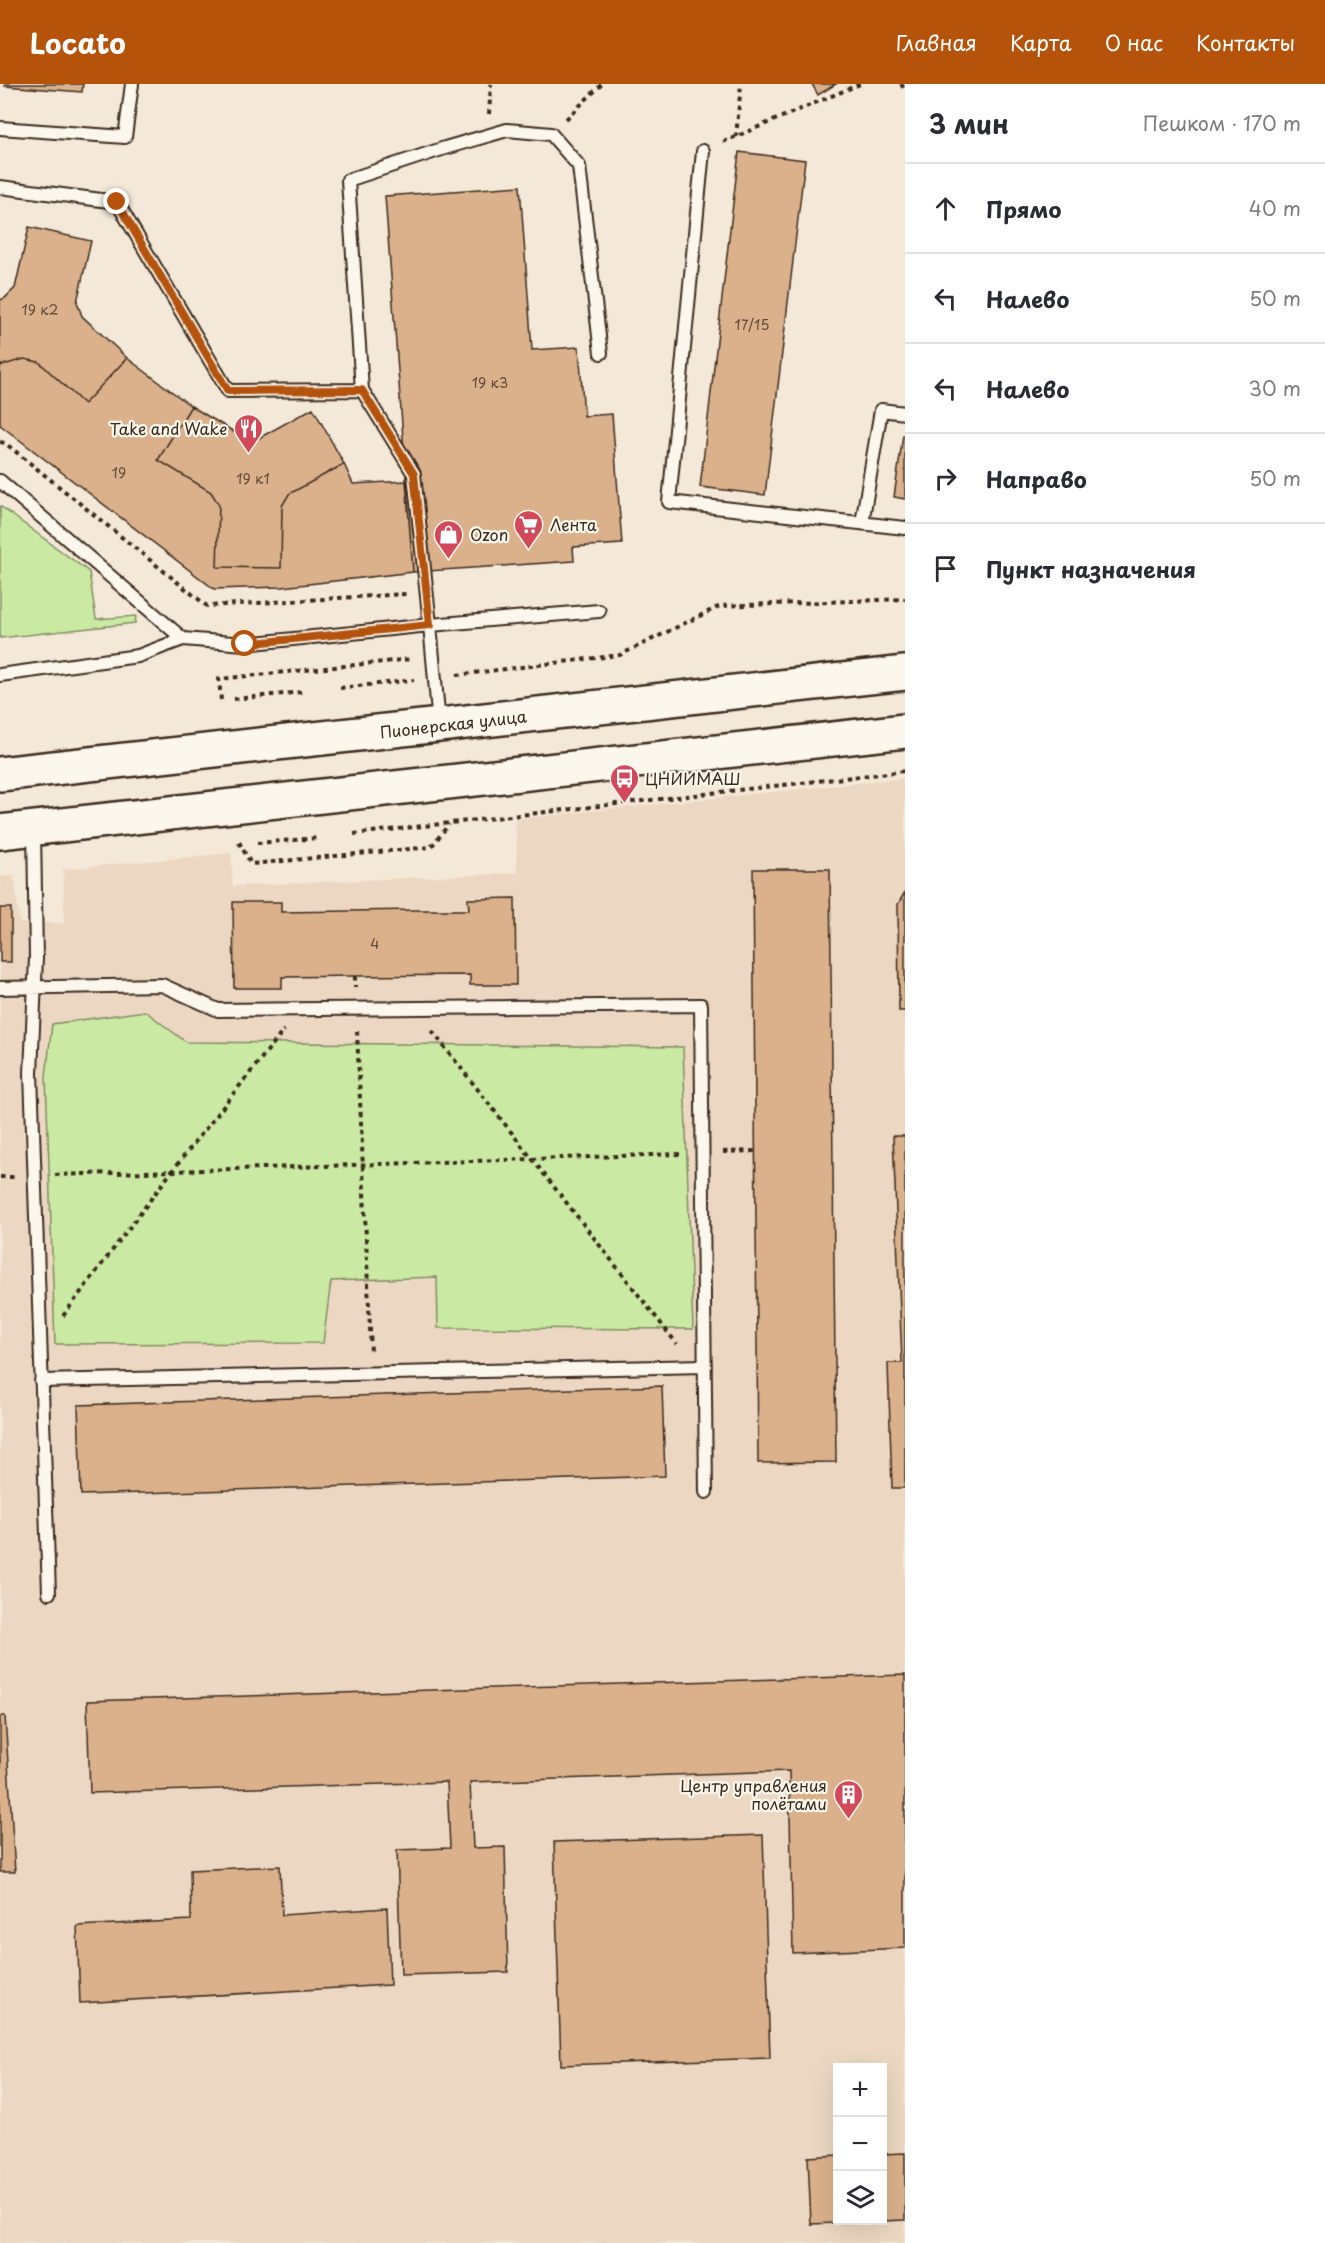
<!DOCTYPE html>
<html lang="ru">
<meta charset="utf-8">
<style>
:root{--surface:#fff;--page:#f7f7f7;--text:#2b2b33;--muted:#7c7c81;--line:#e1e1e2;--accent:#b45309}
body{margin:0;font-family:"Playpen Sans",sans-serif;background:var(--page);color:var(--text)}
.controls{position:absolute;right:18px;bottom:18px;display:grid;overflow:hidden;border-radius:0px;box-shadow:0 6px 24px #0002}
.controls button{width:54px;height:54px;display:grid;place-items:center;padding:0;border:0;border-bottom:2px solid var(--line);background:var(--surface);color:var(--text);font:30px sans-serif}
.stop{position:absolute;width:18px;height:18px;margin:-14px;border:4px solid #b45309;border-radius:50%;background:#fff}
.stop.end{background:#b45309;border-color:#fff;box-shadow:0 2px 6px #0008}
.list{margin:0;padding:0;list-style:none}
h2{display:flex;justify-content:space-between;align-items:center;height:78px;margin:0;padding:0 24px;font-size:26px}
h2 small{font-size:20px;font-weight:400;color:var(--muted)}
.list li{display:grid;grid-template-columns:39px 1fr auto;gap:18px;align-items:center;box-sizing:border-box;height:90px;padding:0 24px;border-top:2px solid var(--line)}
.list b{display:block;font-size:22px;white-space:nowrap}
.list em{font-size:20px;font-style:normal;color:var(--muted)}
.icon{flex:none;width:33px;height:33px;fill:none;stroke:currentColor;stroke-width:2;stroke-linecap:round;stroke-linejoin:round}
.map{position:relative;flex:none;width:905px;height:2159px;overflow:hidden}
header{display:flex;align-items:center;gap:36px;box-sizing:border-box;height:84px;padding:0 30px;background:var(--accent);color:#fff}
header strong{font-size:28px}
nav{display:flex;gap:33px;margin-inline-start:auto;font-size:21px}
main{display:flex}
aside{flex:1;background:var(--surface)}
.map>svg:first-child{display:block}
.built{fill:#ecd8c2;fill-rule:evenodd}
.green{fill:#caeaa3;stroke:#828a60;stroke-width:1.5}
.building{fill:#dab18b;stroke:#3b2a1e;stroke-width:1.5}
.lines{fill:none;stroke-linecap:round;stroke-linejoin:round}
.lane-casing{stroke:#3b2a1e;stroke-width:16}
.secondary-casing{stroke:#3b2a1e;stroke-width:38}
.path{stroke:#3b2a1e;stroke-width:4;stroke-dasharray:4.5 4.5;stroke-linecap:butt}
.lane{stroke:#fbf7ec;stroke-width:12}
.secondary{stroke:#fbf7ec;stroke-width:33}
.route{stroke:#b45309;stroke-width:8}
.labels{text-anchor:middle;dominant-baseline:central;stroke-width:4.5;stroke-linejoin:round;paint-order:stroke}
.number-label{font-size:14px;fill:#634c39}
.poi-label{font-size:16px;fill:#3b2a1e;stroke:#fbf7ec;text-anchor:start}
.street-label{font-size:16px;fill:#3b2a1e;stroke:#fbf7ec}
</style>
<header>
<strong>Locato</strong>
<nav><a>Главная</a><a>Карта</a><a>О нас</a><a>Контакты</a></nav>
</header>
<main>
<div class="map">
<svg width="905" height="2159" viewBox="0 0 905 2159">
<rect width="100%" height="100%" fill="#f4e9d9"/>
<filter id="ink" filterUnits="userSpaceOnUse"><feTurbulence type="fractalNoise" baseFrequency=".0167" numOctaves="2"/><feDisplacementMap in="SourceGraphic" scale="12" xChannelSelector="R" yChannelSelector="G"/><feConvolveMatrix kernelMatrix="1 2 1 2 8 2 1 2 1" color-interpolation-filters="sRGB"/></filter>
<g filter="url(#ink)">
<!-- built -->
<path class="built" d="M905,694V2159H0V793L14,791L20,839H64L63,785L231,769L233,802L517,789L515,735ZM838,1984H882V2136H838Z"/>
<!-- green -->
<path class="green" d="M0,422L89,488L96,535L136,532L135,539L0,554Z
M145,927L186,958L683,963L693,1245L438,1244L437,1193L331,1197L323,1259L55,1260L46,993L52,940Z"/>
<!-- building -->
<path class="building" d="M5,0H83L82,8L5,2Z
M812,0H836L818,11Z
M739,68L805,76L765,411L700,403Z
M520,102L532,266L579,263L584,332L612,330L622,460L573,463L574,477L413,488L385,112Z
M29,143L91,157L77,218L82,232L127,274L84,320L39,278L24,275L0,282V216L5,214L15,204Z
M127,274L191,322L158,376L211,408L219,421L217,483L281,484L282,422L289,410L344,380L353,400L406,397L413,488L282,503L214,505L0,341V282L24,275L39,278L84,320Z
M191,322L244,354H259L313,324L344,380L289,410L282,422L281,484L217,483L219,421L211,408L158,376Z
M903,351H905V415L894,413Z
M753,785H830L836,1378L758,1379Z
M905,808V927H899L898,820Z
M515,814L516,901H470V891L355,892L282,893V904H234L233,818H281V828L417,826H469L468,815Z
M0,824H11V878H0Z
M893,1052H905V1404H892L888,1279H902Z
M662,1302L665,1392L81,1411L78,1321Z
M905,1591V1864L793,1869L789,1687L470,1698L473,1764L505,1763L508,1888L401,1891L397,1766L450,1764L447,1698L90,1709L87,1617Z
M0,1632H5L15,1788H0Z
M763,1751L770,1974L561,1981L554,1758Z
M280,1782L282,1831L387,1824L390,1901L80,1919L77,1842L191,1836L190,1786Z
M905,2069V2136L811,2140L808,2073L838,2071V2136H882V2070Z"/>
<g class="lines">
<defs>
<path id="lane" d="M0,44L125,53L132,0
M703,67L669,418L905,444
M0,103L117,118L228,307L362,306
M0,397L183,555L245,560L430,541L414,390L362,306L348,96L445,64L507,46L551,50L579,82L601,269
M862,439L881,326L905,329
M0,591L138,572L183,555
M439,640L430,541L599,527
M34,745L36,874L31,989L49,1509
M0,904L162,901L218,926L701,921L706,1408
M41,1297L705,1282"/>
<g id="secondary">
<path id="s1" d="M0,690L905,589"/>
<path d="M0,748L905,647"/>
</g>
</defs>
<!-- lane casing -->
<use href="#lane" class="lane-casing"/>
<!-- secondary casing -->
<use href="#secondary" class="secondary-casing"/>
<!-- path -->
<path class="path" d="M901,0L905,6
M489,30L491,0
M566,35L602,0
M736,53L741,0
M723,58L860,0
M0,358L5,359L207,522L406,510
M457,591L620,571L720,522L905,515
M340,604L414,596
M234,615L302,608
M221,616L219,595L412,575
M354,750L905,687
M239,758L251,780L431,763L449,740
M257,759L318,754
M355,892V903
M357,947L371,1269
M432,947L677,1260
M723,1068L756,1067
M55,1091L680,1070
M0,1093H14
M63,1232L172,1087L284,946"/>
<!-- lane -->
<use href="#lane" class="lane"/>
<!-- secondary -->
<use href="#secondary" class="secondary"/>
</g>
</g>
<g class="lines" filter="url(#ink)">
<!-- route -->
<path class="route" d="M117,118L228,307L362,306L414,390L430,541L245,560"/>
</g>
<!-- icons -->
<defs>
<symbol id="restaurant-pin" viewBox="-11 -11 22 30"><path d="M0 17L-7.5 6A9.5 9.5 0 1 1 7.5 6Z" fill="#d1495b" stroke="#fbf7ec"/><path d="M-5-6h1v4h1v-4h1v4h1v-4h1v5L-1.5 .5V6h-2V.5L-5-1ZM5-6V6H3V1.5H1.5Q1.5-4 5-6Z" fill="#fff"/></symbol>
<symbol id="supermarket-pin" viewBox="-11 -11 22 30"><path d="M0 17L-7.5 6A9.5 9.5 0 1 1 7.5 6Z" fill="#d1495b" stroke="#fbf7ec"/><path d="M-6-5.5h2.5l.6 2H6L4.5 2H-2.5L-4.4-4H-6ZM-1.5 3.2a1.3 1.3 0 1 0 .1 0ZM3 3.2a1.3 1.3 0 1 0 .1 0Z" fill="#fff"/></symbol>
<symbol id="shop-pin" viewBox="-11 -11 22 30"><path d="M0 17L-7.5 6A9.5 9.5 0 1 1 7.5 6Z" fill="#d1495b" stroke="#fbf7ec"/><path d="M-5-2.5h2.3a2.7 3.5 0 0 1 5.4 0H5L5.5 6h-11ZM-1.5-2.5h3a1.5 2.3 0 0 0-3 0Z" fill="#fff"/></symbol>
<symbol id="bus-pin" viewBox="-11 -11 22 30"><path d="M0 17L-7.5 6A9.5 9.5 0 1 1 7.5 6Z" fill="#d1495b" stroke="#fbf7ec"/><path d="M-5-6H5V4H4V6H2V4H-2V6H-4V4H-5ZM-3.5-4V0h7V-4ZM-3.5 1.2v1.5H-2V1.2ZM2 1.2v1.5H3.5V1.2Z" fill="#fff"/></symbol>
<symbol id="building-pin" viewBox="-11 -11 22 30"><path d="M0 17L-7.5 6A9.5 9.5 0 1 1 7.5 6Z" fill="#d1495b" stroke="#fbf7ec"/><path d="M-4-6H4V6H1V3H-1V6H-4ZM-2.5-4.3h1.7v1.8h-1.7ZM.8-4.3h1.7v1.8H.8ZM-2.5-1h1.7V.8h-1.7ZM.8-1h1.7V.8H.8Z" fill="#fff"/></symbol>
</defs>
<g fill-rule="evenodd">
<use href="#restaurant-pin" x="232" y="328" width="33" height="45"/>
<use href="#supermarket-pin" x="512" y="424" width="33" height="45"/>
<use href="#shop-pin" x="432" y="434" width="33" height="45"/>
<use href="#bus-pin" x="608" y="678" width="33" height="45"/>
<use href="#building-pin" x="832" y="1694" width="33" height="45"/>
</g>
<g class="labels">
<!-- number labels -->
<g class="number-label">
<text x="40" y="225">19 к2</text>
<text x="752" y="240">17/15</text>
<text x="490" y="298">19 к3</text>
<text x="119" y="388">19</text>
<text x="253" y="394">19 к1</text>
<text x="375" y="859">4</text>
</g>
<!-- poi labels -->
<g class="poi-label">
<text x="227" y="344" text-anchor="end">Take and Wake</text>
<text x="550" y="440">Лента</text>
<text x="470" y="450">Ozon</text>
<text x="645" y="694">ЦНИИМАШ</text>
<text x="827" y="1701" text-anchor="end">Центр управления<tspan x="827" dy="18">полётами</tspan></text>
</g>
<!-- street labels -->
<g class="street-label">
<text stroke="none"><textPath href="#s1" startOffset="456">Пионерская улица</textPath></text>
</g>
</g>
</svg>
<div class="controls">
<button>+</button>
<button>−</button>
<button><svg class="icon" aria-label="layers" viewBox="0 0 24 24"><path d="M12 4l9 5-9 5-9-5zM3 14l9 5 9-5"/></svg></button>
</div>
<div class="stop" style="left:245px;top:560px"></div>
<div class="stop end" style="left:117px;top:118px"></div>
</div>
<aside>
<h2>3 мин<small>Пешком · 170 m</small></h2>
<ul class="list">
<li><svg class="icon" aria-label="ahead" viewBox="0 0 24 24"><path d="M12 20V5M6 11l6-6 6 6"/></svg><div><b>Прямо</b></div><em>40 m</em></li>
<li><svg class="icon" aria-label="left" viewBox="0 0 24 24"><path d="M17 20v-9H6M10 6l-5 5 5 5"/></svg><div><b>Налево</b></div><em>50 m</em></li>
<li><svg class="icon" aria-label="left" viewBox="0 0 24 24"><path d="M17 20v-9H6M10 6l-5 5 5 5"/></svg><div><b>Налево</b></div><em>30 m</em></li>
<li><svg class="icon" aria-label="right" viewBox="0 0 24 24"><path d="M7 20v-9h11M14 6l5 5-5 5"/></svg><div><b>Направо</b></div><em>50 m</em></li>
<li><svg class="icon" aria-label="arrive" viewBox="0 0 24 24"><path d="M6 21V4h12l-3 4 3 4H6"/></svg><div><b>Пункт назначения</b></div></li>
</ul>
</aside>
</main>
